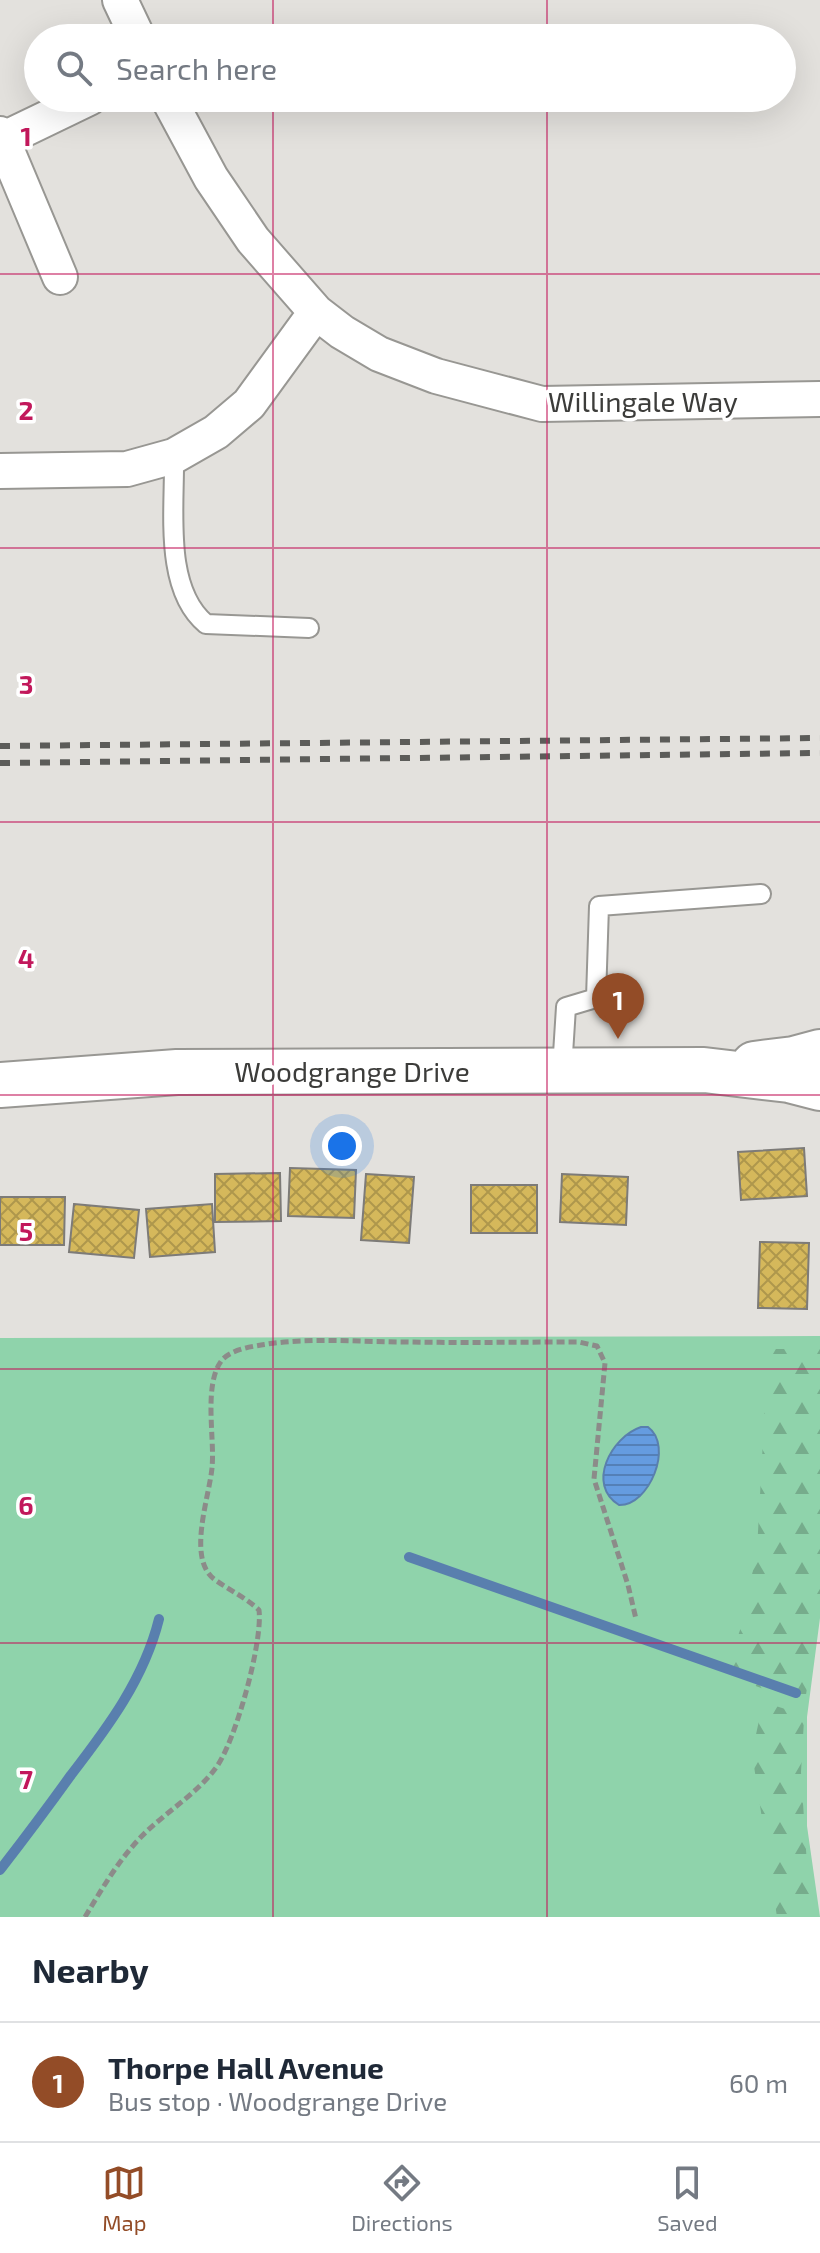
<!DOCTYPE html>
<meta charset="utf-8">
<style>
:root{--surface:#fff;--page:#f2f2f3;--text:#1f2937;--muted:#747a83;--line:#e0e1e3;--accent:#934c27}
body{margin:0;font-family:"Exo 2",sans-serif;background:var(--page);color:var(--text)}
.you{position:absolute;left:342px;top:1146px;width:28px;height:28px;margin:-20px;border:6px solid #fff;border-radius:50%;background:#1a73e8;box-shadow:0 0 0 12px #1a73e833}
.badge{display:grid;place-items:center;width:52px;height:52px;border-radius:50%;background:var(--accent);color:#fff;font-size:26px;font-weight:700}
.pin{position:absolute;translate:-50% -66px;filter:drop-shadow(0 2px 4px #0008)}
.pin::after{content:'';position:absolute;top:42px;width:28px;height:24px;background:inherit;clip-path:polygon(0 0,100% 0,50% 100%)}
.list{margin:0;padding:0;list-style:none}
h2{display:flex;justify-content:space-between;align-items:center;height:104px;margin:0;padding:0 32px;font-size:34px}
h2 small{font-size:26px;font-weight:400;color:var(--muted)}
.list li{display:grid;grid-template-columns:52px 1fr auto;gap:24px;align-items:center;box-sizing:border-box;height:120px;padding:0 32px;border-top:2px solid var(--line)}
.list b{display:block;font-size:30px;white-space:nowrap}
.list p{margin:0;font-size:26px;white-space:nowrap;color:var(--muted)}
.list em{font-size:26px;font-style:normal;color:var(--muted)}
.icon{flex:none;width:44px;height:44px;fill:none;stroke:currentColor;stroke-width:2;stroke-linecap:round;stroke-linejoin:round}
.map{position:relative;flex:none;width:820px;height:1917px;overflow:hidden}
.search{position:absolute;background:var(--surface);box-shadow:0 8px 32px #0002;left:24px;right:24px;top:24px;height:88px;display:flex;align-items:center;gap:20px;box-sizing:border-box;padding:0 28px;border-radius:44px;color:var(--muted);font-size:30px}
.sheet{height:224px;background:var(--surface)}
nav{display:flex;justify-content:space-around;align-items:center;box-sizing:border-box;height:112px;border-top:2px solid var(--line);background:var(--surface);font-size:22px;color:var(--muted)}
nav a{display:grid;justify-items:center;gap:4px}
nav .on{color:var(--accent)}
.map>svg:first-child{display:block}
.grass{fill:#8fd3ab}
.forest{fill:url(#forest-firs)}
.water{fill:url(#water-rules);stroke:#597fae;stroke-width:2}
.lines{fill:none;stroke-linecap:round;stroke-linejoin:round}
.stream{stroke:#597fae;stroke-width:10}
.building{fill:url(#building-cross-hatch);stroke:#7d7b78;stroke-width:2}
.service-casing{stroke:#989793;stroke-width:22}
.minor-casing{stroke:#989793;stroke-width:38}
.tertiary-casing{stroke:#989793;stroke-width:48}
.path{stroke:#8c8b89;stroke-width:5;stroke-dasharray:8 4;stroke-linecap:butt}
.service{stroke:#fff;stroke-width:18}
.minor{stroke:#fff;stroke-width:34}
.tertiary{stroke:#fff;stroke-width:44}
.rail{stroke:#5c5c59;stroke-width:6;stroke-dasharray:10 10;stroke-linecap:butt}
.grid{fill:none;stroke:#c2185b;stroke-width:2;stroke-opacity:0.55}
.labels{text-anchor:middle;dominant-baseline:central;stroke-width:7;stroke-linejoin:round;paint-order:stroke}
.street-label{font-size:28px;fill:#3c3c3a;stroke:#fff}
.grid-label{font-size:26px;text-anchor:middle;font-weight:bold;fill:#c2185b;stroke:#fff;stroke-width:7;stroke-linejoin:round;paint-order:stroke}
</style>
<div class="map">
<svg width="820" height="1917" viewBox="0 0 820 1917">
<defs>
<pattern id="forest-firs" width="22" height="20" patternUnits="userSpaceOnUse" patternTransform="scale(2)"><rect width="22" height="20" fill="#8fd3ab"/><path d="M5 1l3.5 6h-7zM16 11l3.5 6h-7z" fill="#76ac8c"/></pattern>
<pattern id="water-rules" width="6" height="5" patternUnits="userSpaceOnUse" patternTransform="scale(2)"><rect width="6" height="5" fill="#659ce0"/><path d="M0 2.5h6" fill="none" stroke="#5480b7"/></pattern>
<pattern id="building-cross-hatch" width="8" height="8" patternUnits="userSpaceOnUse" patternTransform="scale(2)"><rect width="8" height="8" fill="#d5b85b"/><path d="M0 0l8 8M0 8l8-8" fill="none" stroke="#ae974c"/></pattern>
</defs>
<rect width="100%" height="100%" fill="#e3e1dd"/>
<!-- grass -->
<path class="grass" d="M820,1336V1618L807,1717V1826L820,1917H0V1338Z"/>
<!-- forest -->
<path class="forest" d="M768,1349H820V1595L805,1702L801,1772L807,1865L816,1917H777L752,1753L763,1702L798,1713L804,1708L800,1702L725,1675L742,1624L757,1550Z"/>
<!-- water -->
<path class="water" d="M641,1427H648C674,1446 649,1506 619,1505C586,1485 611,1437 641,1427Z"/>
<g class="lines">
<!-- stream -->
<path class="stream" d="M409,1557L796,1693
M0,1870C24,1839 48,1807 71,1775C108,1727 144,1679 159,1619"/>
</g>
<!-- building -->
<path class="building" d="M804,1148L807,1196L741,1200L738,1152Z
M290,1168L356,1170L354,1218L288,1216Z
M280,1173L281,1221L215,1222V1174Z
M366,1174L414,1177L409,1243L361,1240Z
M562,1174L628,1177L626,1225L560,1222Z
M471,1185H537V1233H471Z
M0,1197H65L64,1245H0Z
M74,1204L139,1210L134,1258L69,1252Z
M212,1204L215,1252L150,1257L146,1209Z
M760,1242L809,1243L807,1309L758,1308Z"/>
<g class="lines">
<defs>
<path id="service" d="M174,456C175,508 163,588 206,624L309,628
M562,1070L566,1007L596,998L599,906L761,894"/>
<path id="minor" d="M120,0L138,38
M168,98L211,178L253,240L316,312L342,332L379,354L436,376L542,404L820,399
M0,134L60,277
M2,140L89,98
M0,471L127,469L174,456L216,432L249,404L316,312"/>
<path id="tertiary" d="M754,1064L794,1059L820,1052
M0,1085L177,1072L704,1070L789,1080L820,1088"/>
</defs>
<!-- service casing -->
<use href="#service" class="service-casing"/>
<!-- minor casing -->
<use href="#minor" class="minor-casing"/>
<!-- tertiary casing -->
<use href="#tertiary" class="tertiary-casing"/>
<!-- path -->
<path class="path" d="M85,1917C103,1887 121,1856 146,1832C168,1811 197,1793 215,1769C235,1744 263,1642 259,1610C245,1597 229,1590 214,1579C187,1558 209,1498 212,1468C215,1438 203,1384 222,1360C231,1350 249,1347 261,1345C309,1337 359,1342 408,1342C465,1343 522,1342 579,1342L597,1346L605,1363L594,1479L628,1585L636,1619"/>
<!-- service -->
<use href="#service" class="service"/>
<!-- minor -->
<use href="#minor" class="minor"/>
<!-- tertiary -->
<use href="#tertiary" class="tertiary"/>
<!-- rail -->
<path class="rail" d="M0,746L820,738
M0,763L820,753"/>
</g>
<!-- grid -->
<path class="grid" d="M273,0V38M547,0V38M273,98V1917M547,98V1917M0,274H820M0,548H820M0,822H820M0,1095H820M0,1369H820M0,1643H820"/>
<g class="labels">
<!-- street labels -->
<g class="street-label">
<text x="643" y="401">Willingale Way</text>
<text x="352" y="1071">Woodgrange Drive</text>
</g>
</g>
<g class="grid-label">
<text x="26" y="146">1</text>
<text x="26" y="420">2</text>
<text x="26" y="694">3</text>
<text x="26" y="968">4</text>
<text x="26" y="1241">5</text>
<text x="26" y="1515">6</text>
<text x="26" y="1789">7</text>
</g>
</svg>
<div class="you"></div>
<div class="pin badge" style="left:618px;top:1039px">1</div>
<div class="search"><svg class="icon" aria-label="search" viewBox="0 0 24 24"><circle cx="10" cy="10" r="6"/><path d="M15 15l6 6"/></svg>Search here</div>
</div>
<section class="sheet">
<h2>Nearby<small></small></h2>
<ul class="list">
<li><span class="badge">1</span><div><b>Thorpe Hall Avenue</b><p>Bus stop · Woodgrange Drive</p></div><em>60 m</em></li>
</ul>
</section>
<nav>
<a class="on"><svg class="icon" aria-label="map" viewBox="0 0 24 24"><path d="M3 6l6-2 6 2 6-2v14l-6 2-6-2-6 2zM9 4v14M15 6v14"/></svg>Map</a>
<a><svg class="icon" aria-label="directions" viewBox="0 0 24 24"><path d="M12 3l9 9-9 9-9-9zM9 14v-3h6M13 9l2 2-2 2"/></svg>Directions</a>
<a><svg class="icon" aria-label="saved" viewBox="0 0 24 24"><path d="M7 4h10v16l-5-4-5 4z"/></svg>Saved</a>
</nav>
